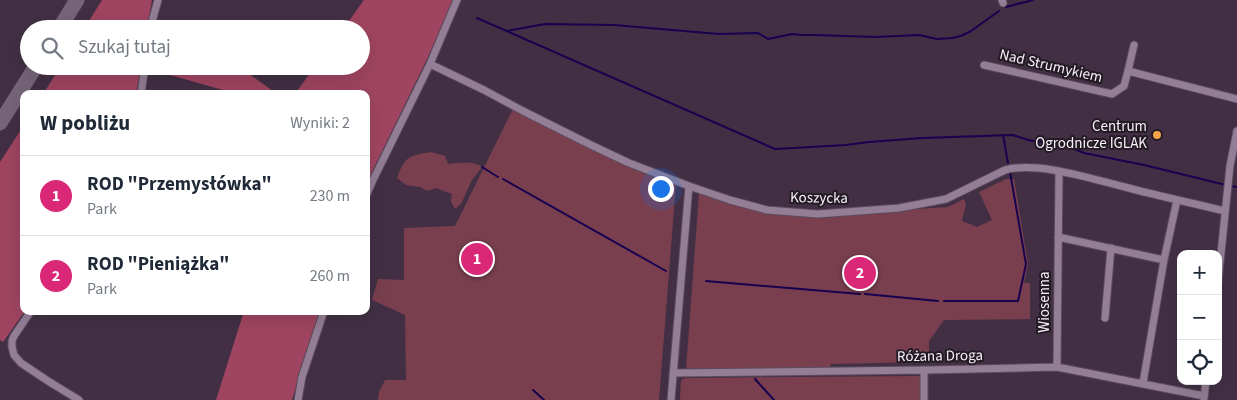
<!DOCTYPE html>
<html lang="pl">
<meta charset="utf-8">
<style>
:root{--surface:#fff;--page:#f2f2f3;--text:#1f2937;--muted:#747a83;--line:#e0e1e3;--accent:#db2777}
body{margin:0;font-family:"Source Sans 3",sans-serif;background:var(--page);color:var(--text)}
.controls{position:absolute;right:15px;bottom:15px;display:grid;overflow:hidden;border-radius:10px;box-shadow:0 5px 20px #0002}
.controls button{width:45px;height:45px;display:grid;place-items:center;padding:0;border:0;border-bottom:1px solid var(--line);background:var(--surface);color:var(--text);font:25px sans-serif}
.you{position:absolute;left:660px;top:188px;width:18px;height:18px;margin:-12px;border:4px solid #fff;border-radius:50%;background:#1a73e8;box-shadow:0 0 0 8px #1a73e833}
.badge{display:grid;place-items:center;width:32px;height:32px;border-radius:50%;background:var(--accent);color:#fff;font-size:16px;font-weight:700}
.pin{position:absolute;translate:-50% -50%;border:2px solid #fff;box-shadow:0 1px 5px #0006}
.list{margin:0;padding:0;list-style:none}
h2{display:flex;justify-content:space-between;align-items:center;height:65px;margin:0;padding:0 20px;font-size:21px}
h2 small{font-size:16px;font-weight:400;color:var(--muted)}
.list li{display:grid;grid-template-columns:32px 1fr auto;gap:15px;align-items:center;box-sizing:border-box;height:80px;padding:0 20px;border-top:1px solid var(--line)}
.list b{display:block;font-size:19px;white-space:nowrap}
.list p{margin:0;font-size:16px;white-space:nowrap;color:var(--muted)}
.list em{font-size:16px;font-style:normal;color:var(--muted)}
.icon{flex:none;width:28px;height:28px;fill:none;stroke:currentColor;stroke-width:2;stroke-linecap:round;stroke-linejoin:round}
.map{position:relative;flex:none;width:1237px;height:400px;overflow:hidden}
.search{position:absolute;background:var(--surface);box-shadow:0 5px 20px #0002;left:20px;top:20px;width:350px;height:55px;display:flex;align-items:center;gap:12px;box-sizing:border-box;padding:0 18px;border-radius:28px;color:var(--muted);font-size:19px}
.panel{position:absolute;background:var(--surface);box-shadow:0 5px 20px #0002;left:20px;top:90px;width:350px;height:225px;border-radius:10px}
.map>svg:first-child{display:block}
.green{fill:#793f4f}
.forest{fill:#a04561}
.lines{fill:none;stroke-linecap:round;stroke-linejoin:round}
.stream{stroke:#18024f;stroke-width:2}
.taxiway{stroke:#766478;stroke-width:15}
.minor-casing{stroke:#5a4b5c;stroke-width:9}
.minor{stroke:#937e95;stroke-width:7}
.poi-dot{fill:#f7a149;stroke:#231b24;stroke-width:2}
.labels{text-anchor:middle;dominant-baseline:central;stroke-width:4;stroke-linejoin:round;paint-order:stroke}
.street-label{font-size:15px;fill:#f9eefb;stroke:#231b24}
.poi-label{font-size:15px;fill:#f9eefb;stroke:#231b24;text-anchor:end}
</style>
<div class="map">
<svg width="1237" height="400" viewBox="0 0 1237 400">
<rect width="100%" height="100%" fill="#422f44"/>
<!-- green -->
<path class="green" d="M513,109L676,184L659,400H378L379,392L385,380H406L405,315L372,300L378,279L404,280V228L455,226Z
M431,152L445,156L448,164C459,163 472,160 482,167L472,180L461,204L455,209L451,202L452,194L436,188L427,191L420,187L406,185L397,178C405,156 409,156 431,152Z
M1006,179H1014L1028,264L1024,283H1030V319L944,320L929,341V362L831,364L830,368L686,370L699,193L736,206L764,212L785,215L829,217L900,210L948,207L964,199L966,204L962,221L977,227L992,220L979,192Z
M920,376V400H680L681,380L685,378Z"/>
<!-- forest -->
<path class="forest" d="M102,0H152L147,29H84Z
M364,0H453L428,57L372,172L366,188V94H295L315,66H361V29H343Z
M61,66H141L136,94H43Z
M149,66H238L277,94H237L149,69Z
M24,125V311H25L3,342L0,340V162Z
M244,311H320L292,400H216Z"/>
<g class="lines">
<!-- stream -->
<path class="stream" d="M1006,7L1033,0
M477,18L775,149L846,145L869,142L922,138L1013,135L1028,140L1067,146L1084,153L1144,165L1226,185
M507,31L545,24L614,25L719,34L758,33L768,39L792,34L801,35H815L876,37L919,35L937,39L952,38L961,36L971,31L999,11
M1003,135L1008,163
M482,167L498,177
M503,179L666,271
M1230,186L1237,187
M706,281L860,294
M865,294L938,301
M944,301H1018L1026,264L1010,172
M755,379L774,400
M533,390L544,400"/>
<!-- taxiway -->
<path class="taxiway" d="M59,29L77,0
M0,123L36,66"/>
<defs>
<path id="minor" d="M1002,0L1003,3
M150,29L158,0
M430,64L484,90L523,111L591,145L629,163L689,186L730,200L767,210L818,214L899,208L946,199L1005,170C1038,161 1091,179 1125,187C1158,196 1192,203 1225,211
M984,65L1112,94L1124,86L1128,71L1134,45
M1128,71L1237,99
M141,94L145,66
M366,196L373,180L430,64L457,0
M1058,237L1164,260
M1218,282L1230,166L1237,131
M31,311L14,336L12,341V347L14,355L21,363L48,381L79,400
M1105,318L1111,248
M1057,367L1059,171
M924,370V400
M673,373L927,370L1057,367L1204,396
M1143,383L1164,260L1177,200
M1204,398L1206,381
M298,400L302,377L324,311
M671,400L689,186"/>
</defs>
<!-- minor casing -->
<use href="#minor" class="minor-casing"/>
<!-- minor -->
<use href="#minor" class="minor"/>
</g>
<!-- markers -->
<circle class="poi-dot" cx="1157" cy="135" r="5"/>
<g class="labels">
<!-- street labels -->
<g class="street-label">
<text transform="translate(1051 66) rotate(13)">Nad Strumykiem</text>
<text transform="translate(819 198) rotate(1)">Koszycka</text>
<text transform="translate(1044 302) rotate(-90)">Wiosenna</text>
<text transform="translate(940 356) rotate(-1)">Różana Droga</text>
</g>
<!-- poi labels -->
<g class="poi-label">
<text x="1147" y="126">Centrum<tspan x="1147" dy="17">Ogrodnicze IGLAK</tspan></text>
</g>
</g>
</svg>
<div class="controls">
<button>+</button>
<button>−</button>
<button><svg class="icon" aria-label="locate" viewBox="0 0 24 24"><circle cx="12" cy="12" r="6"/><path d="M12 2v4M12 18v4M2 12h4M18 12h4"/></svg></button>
</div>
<div class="you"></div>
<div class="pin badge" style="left:477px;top:259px">1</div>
<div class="pin badge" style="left:860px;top:273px">2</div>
<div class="search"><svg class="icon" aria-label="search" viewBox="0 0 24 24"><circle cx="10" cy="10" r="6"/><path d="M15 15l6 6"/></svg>Szukaj tutaj</div>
<section class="panel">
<h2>W pobliżu<small>Wyniki: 2</small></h2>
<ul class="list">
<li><span class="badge">1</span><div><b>ROD &quot;Przemysłówka&quot;</b><p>Park</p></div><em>230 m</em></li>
<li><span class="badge">2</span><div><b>ROD &quot;Pieniążka&quot;</b><p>Park</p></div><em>260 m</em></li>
</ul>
</section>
</div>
